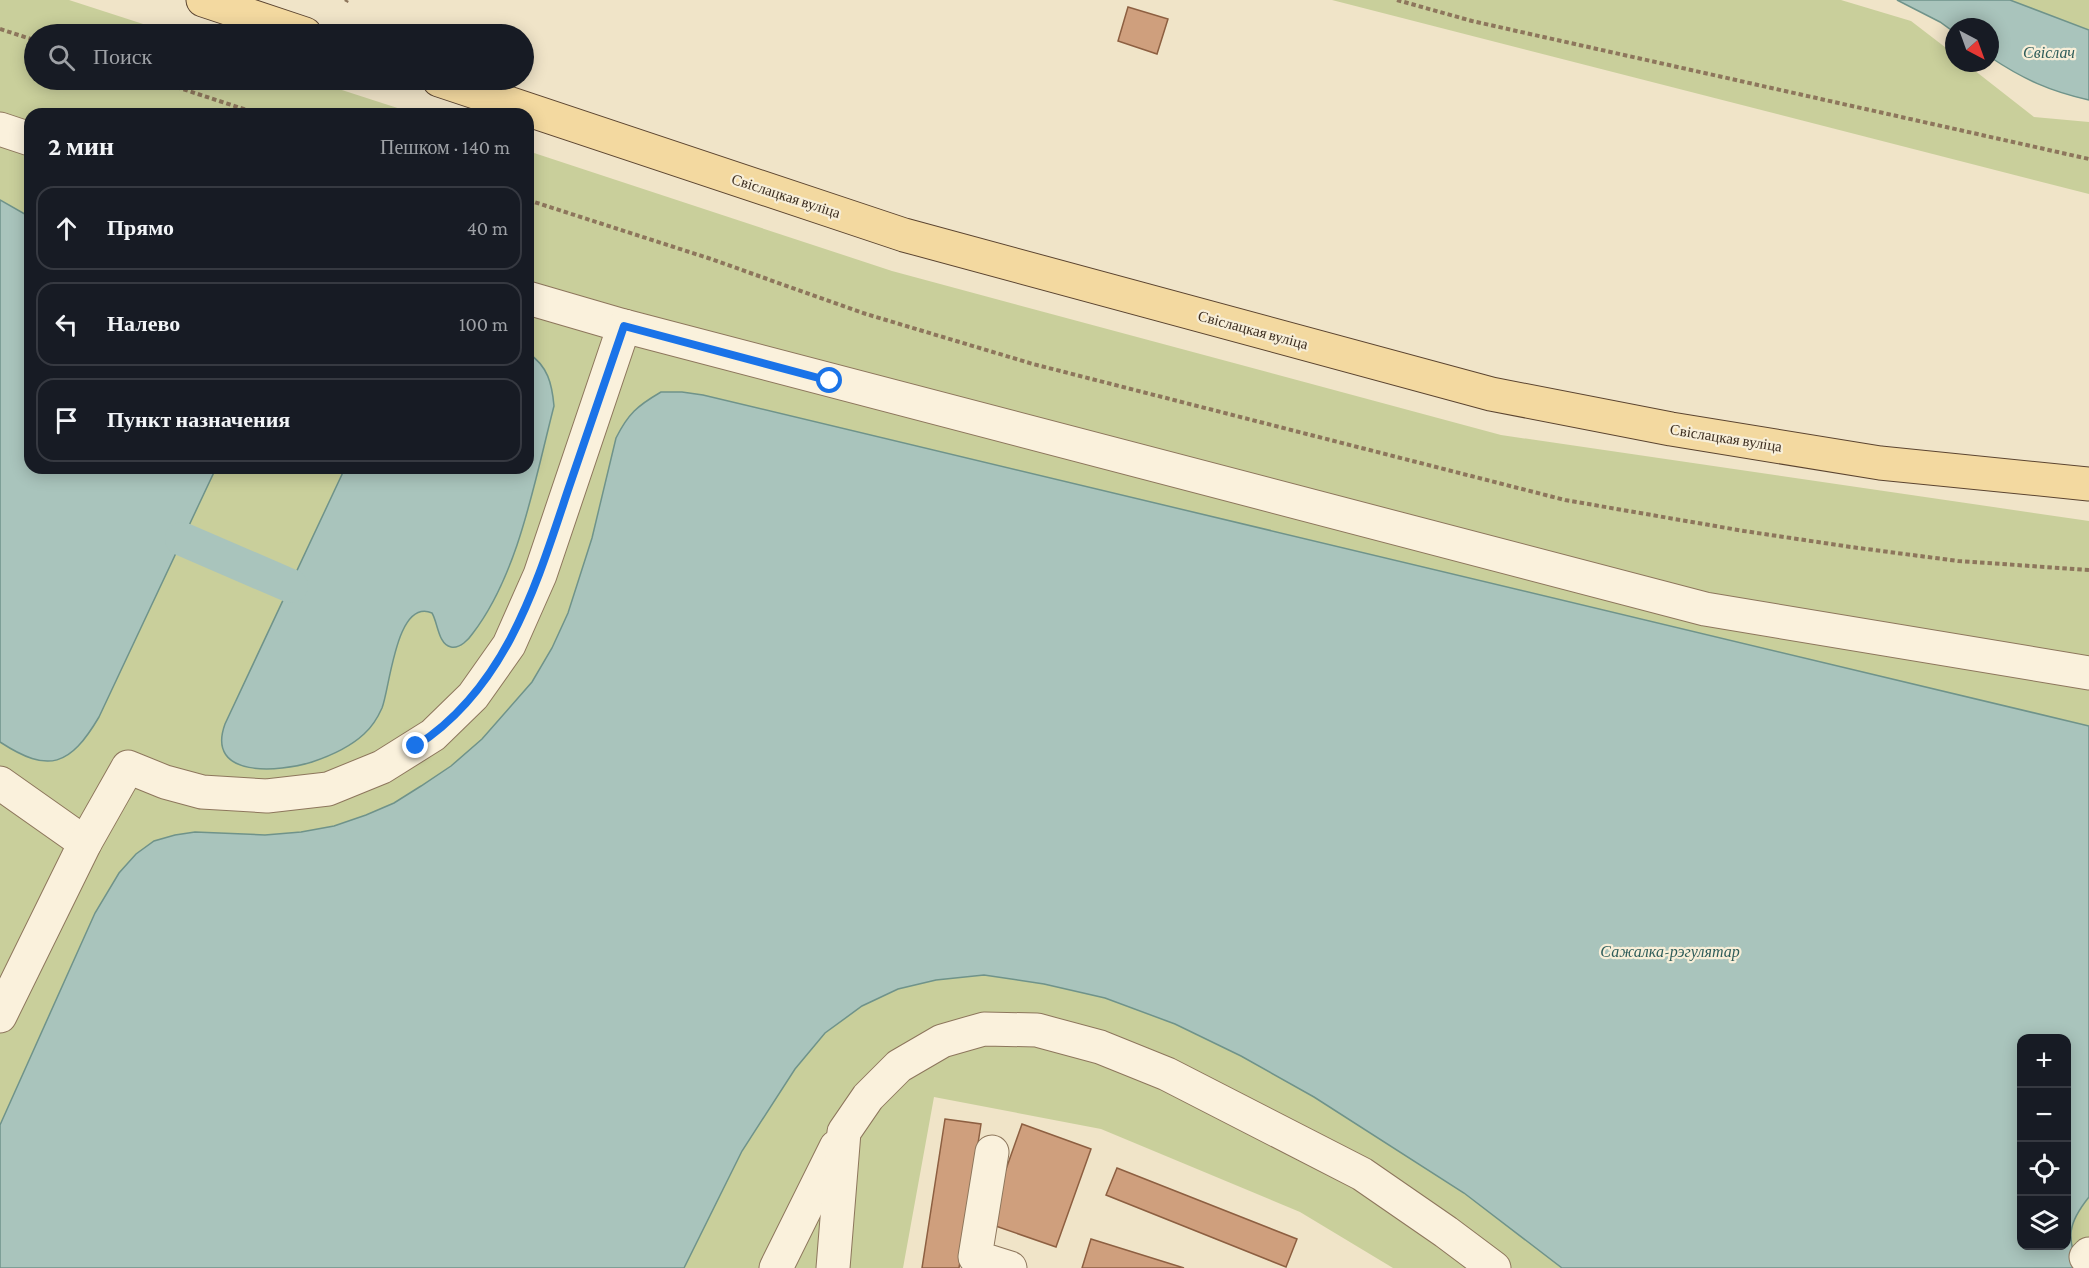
<!DOCTYPE html>
<html lang="ru">
<meta charset="utf-8">
<style>
:root{--surface:#171b24;--page:#20242c;--text:#f1f3f6;--muted:#9ea1a6;--line:#363941}
body{margin:0;font-family:"Crimson Pro",serif;background:var(--page);color:var(--text)}
.controls{position:absolute;right:18px;bottom:18px;display:grid;overflow:hidden;border-radius:12px;box-shadow:0 3px 15px #0003}
.controls button{width:54px;height:54px;display:grid;place-items:center;padding:0;border:0;border-bottom:2px solid var(--line);background:var(--surface);color:var(--text);font:30px sans-serif}
.compass{position:absolute;left:1945px;top:18px;width:54px;height:54px;border-radius:50%;background:var(--surface);box-shadow:0 3px 15px #0003;rotate:139deg}
.stop{position:absolute;width:18px;height:18px;margin:-14px;border:4px solid #1a73e8;border-radius:50%;background:#fff}
.stop.end{background:#1a73e8;border-color:#fff;box-shadow:0 2px 6px #0008}
.list{margin:0;padding:0;list-style:none}
h2{display:flex;justify-content:space-between;align-items:center;height:78px;margin:0;padding:0 24px;font-size:26px}
h2 small{font-size:20px;font-weight:400;color:var(--muted)}
.list li{display:grid;grid-template-columns:39px 1fr auto;gap:18px;align-items:center;box-sizing:border-box;height:84px;margin:0 12px 12px;padding:0 12px;border:2px solid var(--line);border-radius:18px}
.list b{display:block;font-size:22px;white-space:nowrap}
.list em{font-size:20px;font-style:normal;color:var(--muted)}
.icon{flex:none;width:33px;height:33px;fill:none;stroke:currentColor;stroke-width:2;stroke-linecap:round;stroke-linejoin:round}
.map{position:relative;flex:none;width:2089px;height:1268px;overflow:hidden}
.search{position:absolute;background:var(--surface);box-shadow:0 3px 15px #0003;left:24px;top:24px;width:510px;height:66px;display:flex;align-items:center;gap:15px;box-sizing:border-box;padding:0 21px;border-radius:33px;color:var(--muted);font-size:22px}
.panel{position:absolute;background:var(--surface);box-shadow:0 3px 15px #0003;left:24px;top:108px;width:510px;height:366px;border-radius:18px}
.map>svg:first-child{display:block}
.green{fill:#c9cf9b;fill-rule:evenodd}
.water{fill:#a9c4bc;stroke:#6f938a;stroke-width:1.5;fill-rule:evenodd}
.lines{fill:none;stroke-linecap:round;stroke-linejoin:round}
.canal{stroke:#a9c4bc;stroke-width:34}
.building{fill:#cf9f7d;stroke:#8d5f41;stroke-width:1.5}
.minor-casing{stroke:#8d765c;stroke-width:35}
.major-casing{stroke:#5b4430;stroke-width:35}
.path{stroke:#8d765c;stroke-width:4;stroke-dasharray:4.5 3;stroke-linecap:butt}
.minor{stroke:#faf1dc;stroke-width:33}
.major{stroke:#f3d9a0;stroke-width:33}
.route{stroke:#1a73e8;stroke-width:8}
.labels{text-anchor:middle;stroke-width:4.5;stroke-linejoin:round;paint-order:stroke}
.street-label{font-size:15px;fill:#3d2e20;stroke:#f7eed8}
.water-label{font-size:16px;font-style:italic;fill:#2f5d5a;stroke:#f7eed8}
</style>
<div class="map">
<svg width="2089" height="1268" viewBox="0 0 2089 1268">
<rect width="100%" height="100%" fill="#f0e4c8"/>
<g class="green">
<path d="M0 0H69L174 34H34V80H311L416 114H30V468H528V151L892 271 1501 435 2089 521V1268H1393L1300 1212 1101 1129 934 1097 903 1268H0ZM2022 1038H2066V1246H2022Z"/>
<polygon points="1332,0 1841,0 1911,21 1954,54 1954,63 1965,63 2034,117 2089,122 2089,194"/>
<polygon points="2010,0 2089,0 2089,30"/>
</g>
<g class="water">
<path d="M1897 0H2010L2089 30V100C2049 91 2023 79 1990 57V27H1954V32L1940 22Z"/>
<path d="M0 200 30 217V468H216L99 717C70 766 49 774 0 742Z"/>
<path d="M528 353C548 366 552 384 554 406 535 479 519 573 473 633 469 639 460 649 451 647 438 644 438 623 432 613 396 598 390 688 382 708 378 717 372 727 364 734 350 747 330 756 312 762 280 772 205 779 225 724L345 468H528Z"/>
<path d="M661 392H682L703 395 2089 726V1197C2068 1223 2066 1237 2079 1268H1562L1464 1193 1314 1097 1241 1056 1175 1024 1105 998 1044 984 984 975 936 980 898 989 862 1006 825 1033 795 1069 742 1151 684 1268H0V1125L95 913 119 873 136 854 154 841 175 835 195 832 265 835 301 832 334 826 366 815 394 803 421 786 451 766 482 739 532 682 552 648 568 613 592 538 616 438C628 414 637 406 661 392ZM2022 1038H2066V1246H2022Z"/>
</g>
<g class="lines">
<polyline class="canal" points="182,539 291,586"/>
</g>
<g class="building">
<polygon points="1128,7 1168,19 1157,54 1118,41"/>
<polygon points="945,1119 981,1124 959,1268 922,1268"/>
<polygon points="1022,1124 1091,1149 1056,1247 987,1223"/>
<polygon points="1117,1168 1297,1239 1286,1267 1106,1195"/>
<polygon points="1091,1239 1184,1268 1082,1268"/>
</g>
<g class="lines">
<defs>
<g id="minor">
<polyline points="0,129 30,139"/>
<polyline points="528,298 624,326 1705,609 2089,673"/>
<polyline points="0,783 85,843"/>
<polyline points="0,1016 85,843 128,767 165,782 202,792 267,796 328,789 382,767 433,735 473,696 509,645 540,575 624,326"/>
<polyline points="992,1152 975,1257 1010,1268"/>
<polyline points="2086,1257 2089,1254"/>
<polyline points="776,1268 836,1147"/>
<polyline points="833,1268 844,1132 868,1097 899,1066 942,1041 984,1029 1037,1030 1100,1047 1167,1074 1362,1174 1446,1232 1494,1268"/>
</g>
<g id="major">
<polyline points="203,0 305,34"/>
<polyline points="439,80 904,235 1491,394 1671,429 1880,463 2089,484"/>
</g>
</defs>
<use href="#minor" class="minor-casing"/>
<use href="#major" class="major-casing"/>
<g class="path">
<polyline points="1397,0 1472,21 2089,159"/>
<polyline points="346,2 347,0"/>
<polyline points="0,29 34,40"/>
<polyline points="155,80 259,114"/>
<polyline points="528,200 708,258 866,314 1033,364 1565,500 1744,531 1851,547 1958,561 2089,570"/>
</g>
<use href="#minor" class="minor"/>
<use href="#major" class="major"/>
</g>
<g class="lines">
<path class="route" d="M416 746C506 688 536 586 568 490 587 435 605 381 624 326L830 381"/>
</g>
<g class="labels">
<g class="street-label">
<text transform="translate(786 196) rotate(18)" y="5">Свіслацкая вуліца</text>
<text transform="translate(1253 330) rotate(15)" y="5">Свіслацкая вуліца</text>
<text transform="translate(1726 438) rotate(9)" y="5">Свіслацкая вуліца</text>
</g>
<g class="water-label">
<text x="2049" y="58">Свіслач</text>
<text x="1670" y="957">Сажалка-рэгулятар</text>
</g>
</g>
</svg>
<div class="controls">
<button>+</button>
<button>−</button>
<button><svg class="icon" aria-label="locate" viewBox="0 0 24 24"><circle cx="12" cy="12" r="6"/><path d="M12 2v4M12 18v4M2 12h4M18 12h4"/></svg></button>
<button><svg class="icon" aria-label="layers" viewBox="0 0 24 24"><path d="M12 4l9 5-9 5-9-5zM3 14l9 5 9-5"/></svg></button>
</div>
<svg class="compass" viewBox="-18 -18 36 36"><path d="M0-13l5 13h-10z" fill="#e53935"/><path d="M0 13l5-13h-10z" fill="#9ea1a6"/></svg>
<div class="stop" style="left:830px;top:381px"></div>
<div class="stop end" style="left:416px;top:746px"></div>
<div class="search"><svg class="icon" aria-label="search" viewBox="0 0 24 24"><circle cx="10" cy="10" r="6"/><path d="M15 15l6 6"/></svg>Поиск</div>
<section class="panel">
<h2>2 мин<small>Пешком · 140 m</small></h2>
<ul class="list">
<li><svg class="icon" aria-label="ahead" viewBox="0 0 24 24"><path d="M12 20V5M6 11l6-6 6 6"/></svg><div><b>Прямо</b></div><em>40 m</em></li>
<li><svg class="icon" aria-label="left" viewBox="0 0 24 24"><path d="M17 20v-9H6M10 6l-5 5 5 5"/></svg><div><b>Налево</b></div><em>100 m</em></li>
<li><svg class="icon" aria-label="arrive" viewBox="0 0 24 24"><path d="M6 21V4h12l-3 4 3 4H6"/></svg><div><b>Пункт назначения</b></div></li>
</ul>
</section>
</div>
